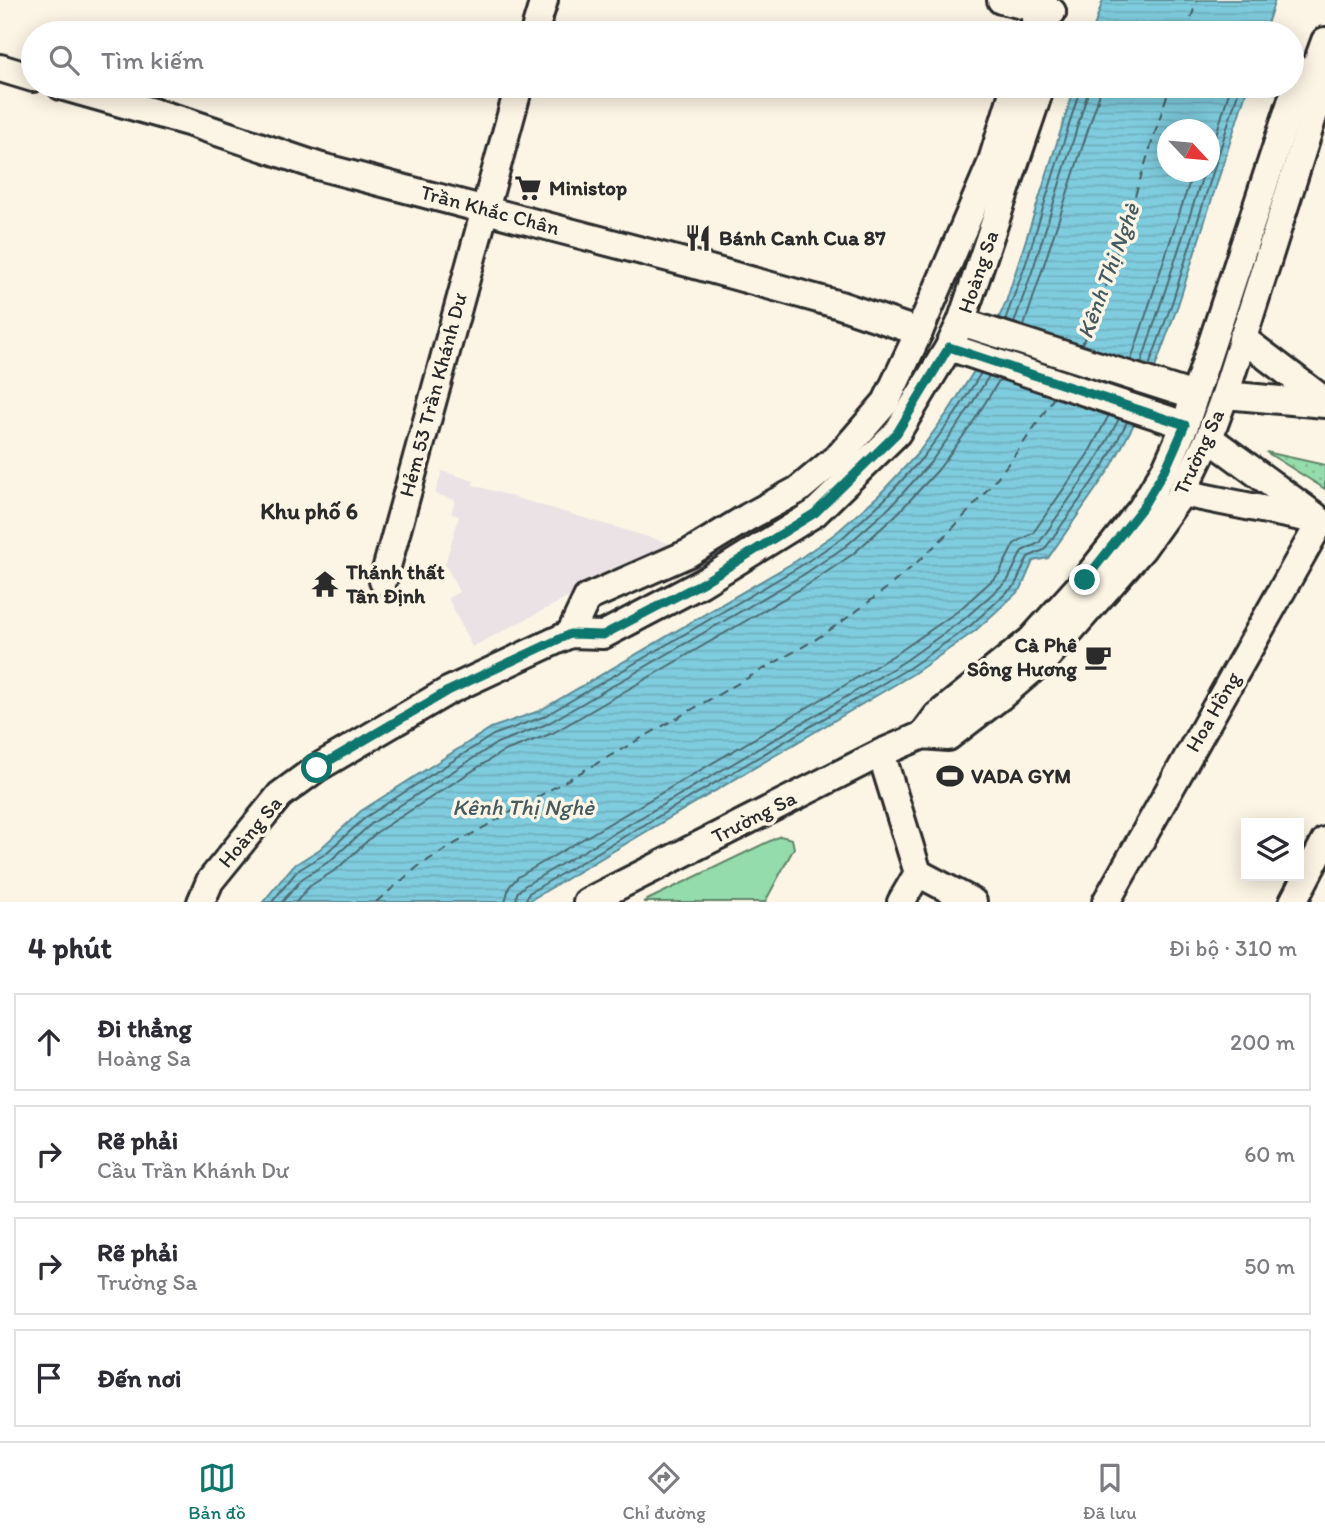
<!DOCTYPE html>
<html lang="vi">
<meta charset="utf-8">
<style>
:root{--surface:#fff;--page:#f2f2f3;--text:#2b2b33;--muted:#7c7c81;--line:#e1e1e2;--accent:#0f766e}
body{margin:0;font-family:Itim,sans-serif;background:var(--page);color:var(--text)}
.controls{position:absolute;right:21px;bottom:21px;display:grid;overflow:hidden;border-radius:0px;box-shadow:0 4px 18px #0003}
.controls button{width:63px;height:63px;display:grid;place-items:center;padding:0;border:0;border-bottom:2px solid var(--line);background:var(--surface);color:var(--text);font:35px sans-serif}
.compass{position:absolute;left:1157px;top:119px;width:63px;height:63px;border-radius:50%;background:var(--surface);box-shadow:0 4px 18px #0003;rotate:116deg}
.stop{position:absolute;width:21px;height:21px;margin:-16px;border:5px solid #0f766e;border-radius:50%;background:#fff}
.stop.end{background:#0f766e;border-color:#fff;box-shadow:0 2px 7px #0008}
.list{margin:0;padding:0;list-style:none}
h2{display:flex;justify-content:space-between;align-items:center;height:91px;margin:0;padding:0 28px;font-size:30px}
h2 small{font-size:23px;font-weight:400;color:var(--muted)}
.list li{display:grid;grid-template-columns:46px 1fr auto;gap:21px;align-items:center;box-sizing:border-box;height:98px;margin:0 14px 14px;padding:0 14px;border:2px solid var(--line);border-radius:0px}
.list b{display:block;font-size:26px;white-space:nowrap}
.list p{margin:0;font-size:23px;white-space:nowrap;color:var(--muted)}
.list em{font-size:23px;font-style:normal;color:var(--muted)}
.icon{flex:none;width:38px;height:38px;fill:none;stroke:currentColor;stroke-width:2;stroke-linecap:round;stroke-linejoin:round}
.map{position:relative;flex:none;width:1325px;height:902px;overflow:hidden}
.search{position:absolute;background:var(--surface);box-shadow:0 4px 18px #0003;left:21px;right:21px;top:21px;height:77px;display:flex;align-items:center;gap:18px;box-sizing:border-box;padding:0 24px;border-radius:38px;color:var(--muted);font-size:26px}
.sheet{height:539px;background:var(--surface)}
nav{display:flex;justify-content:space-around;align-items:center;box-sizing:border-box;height:98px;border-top:2px solid var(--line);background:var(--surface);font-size:19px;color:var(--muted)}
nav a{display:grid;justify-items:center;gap:4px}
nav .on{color:var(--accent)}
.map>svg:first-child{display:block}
.built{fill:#ebe2e5}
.grass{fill:url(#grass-dots);stroke:#60846b;stroke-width:2}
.park{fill:#94dcab;stroke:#60846b;stroke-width:2}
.water{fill:url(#water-rules);stroke:#5d8c96;stroke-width:2;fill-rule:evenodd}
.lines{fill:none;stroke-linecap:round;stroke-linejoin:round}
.shore{stroke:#4d6b73;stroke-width:2}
.ferry{stroke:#445b61;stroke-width:2;stroke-dasharray:9 7;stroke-linecap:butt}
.minor-casing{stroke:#2b2b2b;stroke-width:32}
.minor{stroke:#fcf5e5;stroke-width:26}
.route{stroke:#0f766e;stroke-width:9}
.labels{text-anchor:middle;stroke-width:7;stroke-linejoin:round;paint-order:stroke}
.poi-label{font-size:21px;font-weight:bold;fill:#2b2b2b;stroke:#fcf5e5;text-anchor:start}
.street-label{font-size:21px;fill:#2b2b2b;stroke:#fcf5e5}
.water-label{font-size:23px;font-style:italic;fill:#445b61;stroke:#fcf5e5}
.neighbourhood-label{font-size:23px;font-weight:bold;fill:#2b2b2b;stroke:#fcf5e5}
</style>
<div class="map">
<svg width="1325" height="902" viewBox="0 0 1325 902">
<defs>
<pattern id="grass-dots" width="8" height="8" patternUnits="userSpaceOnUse" patternTransform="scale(1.75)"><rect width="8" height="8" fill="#94dcab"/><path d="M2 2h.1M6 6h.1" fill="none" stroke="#80bd93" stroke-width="1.8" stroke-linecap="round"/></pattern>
<pattern id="water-rules" width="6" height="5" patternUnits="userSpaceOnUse" patternTransform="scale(1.75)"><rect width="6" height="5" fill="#7fccde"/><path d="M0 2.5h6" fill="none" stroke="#6eafbf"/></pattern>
</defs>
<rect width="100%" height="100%" fill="#fcf5e5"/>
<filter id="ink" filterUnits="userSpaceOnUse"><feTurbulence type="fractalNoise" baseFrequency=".0143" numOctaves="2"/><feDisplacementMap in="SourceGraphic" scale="14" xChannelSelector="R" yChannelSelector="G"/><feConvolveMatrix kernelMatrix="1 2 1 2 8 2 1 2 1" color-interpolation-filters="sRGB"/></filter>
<g filter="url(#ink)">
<polygon class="built" points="442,471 474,481 473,485 672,544 472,647 448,598 459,592 445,564 459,516 451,514 455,500 435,494"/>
<polygon class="grass" points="1266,452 1325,465 1325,489"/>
<polygon class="park" points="780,836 792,839 794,848 765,902 643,902"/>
<g class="water">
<polygon points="1103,0 1275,0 1264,33 1092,33"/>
<path d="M1075 86H1248L1178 305 1135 422 1111 467 1048 558 1033 561 1021 589 975 631 913 674 527 902H263L293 866 320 849 361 811 491 728 539 711 796 561 836 533 879 495 918 453 948 412 976 368 1006 302ZM1168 130H1210V172H1168Z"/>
</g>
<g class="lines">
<g class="shore">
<polyline points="1210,154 1231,86"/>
<polyline points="1005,320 1026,263 1081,86"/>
<polyline points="1014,323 1034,266 1090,86"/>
<polyline points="1024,326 1099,96 1101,86"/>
<polyline points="1131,360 1193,172"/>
<polyline points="1141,364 1204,172"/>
<polyline points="1149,366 1172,303 1240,86"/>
<polyline points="272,902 297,871 325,854 366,817 493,735 543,717 799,567 841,539 884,500 923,457 954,416 981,373"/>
<polyline points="282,902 303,878 330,861 371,824 497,743 547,724 803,575 846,546 890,507 930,463 961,421 989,376"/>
<polyline points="296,902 310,886 337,869 377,832 502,752 553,733 809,584 853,554 897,514 938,470 970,427 1000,379"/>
<polyline points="505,902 509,887 518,877 832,693 899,652 958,611 999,574 1014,544 1033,533 1088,454 1109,415"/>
<polyline points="516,902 517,893 524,886 838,702 905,661 964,619 1008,580 1022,551 1039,543 1097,459 1119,419"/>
<polyline points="525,902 529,893 909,668 970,626 1015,585 1028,557 1044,550 1105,464 1127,422"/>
</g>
<g class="ferry">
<polyline points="1186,33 1197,0"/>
<polyline points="1081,346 1102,299 1170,86"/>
<path d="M376 902 420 865 449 847 813 641C918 573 990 500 1056 394"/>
</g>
<defs>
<g id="minor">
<polyline points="1001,0 1052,12"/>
<polyline points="534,33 544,0"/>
<polyline points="1031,33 1034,26 1052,12"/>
<polyline points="0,68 33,78"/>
<polyline points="61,86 188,122 318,166 688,263 840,305 919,332"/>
<polyline points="961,322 1194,396"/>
<polyline points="1242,338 1325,401"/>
<polyline points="949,347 1185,425"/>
<polyline points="1225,395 1325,404"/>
<polyline points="1209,438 1315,516"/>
<polyline points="383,581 519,86"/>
<polyline points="570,634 587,598 689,553 748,517 798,490 840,455 886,402 919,332 991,164 1015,86"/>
<polyline points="923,735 937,716 1031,640 1085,580 1142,508 1167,466 1185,425 1299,78 1325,58"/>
<polyline points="881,753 918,873 901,902"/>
<polyline points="918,873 973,902"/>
<polyline points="201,902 210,881 280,795 317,768 448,691 570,634 603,635 702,583 815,513 897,433 949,347 961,322 1041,86"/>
<polyline points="587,902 881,753 923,735 948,737 1000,697 1047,657 1142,549 1182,493 1209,438 1225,395 1323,85 1316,66 1325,41"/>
<polyline points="1106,902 1321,521 1182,493"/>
<polyline points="1293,902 1325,841"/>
</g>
</defs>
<use href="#minor" class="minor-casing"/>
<use href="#minor" class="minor"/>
</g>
</g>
<g class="lines" filter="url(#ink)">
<polyline class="route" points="317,768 448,691 570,634 603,635 702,583 815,513 897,433 949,347 1185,425 1167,466 1142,508 1085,580"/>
</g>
<defs>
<symbol id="supermarket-bare" viewBox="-9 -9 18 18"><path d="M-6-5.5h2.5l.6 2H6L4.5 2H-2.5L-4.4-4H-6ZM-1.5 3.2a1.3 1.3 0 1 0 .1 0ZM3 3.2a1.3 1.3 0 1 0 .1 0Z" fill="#2b2b2b" stroke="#fcf5e5" stroke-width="2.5" paint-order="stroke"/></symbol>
<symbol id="restaurant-bare" viewBox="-9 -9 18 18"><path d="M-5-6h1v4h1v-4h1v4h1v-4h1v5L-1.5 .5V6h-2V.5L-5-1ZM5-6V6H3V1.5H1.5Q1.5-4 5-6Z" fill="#2b2b2b" stroke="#fcf5e5" stroke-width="2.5" paint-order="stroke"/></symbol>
<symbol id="temple-bare" viewBox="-9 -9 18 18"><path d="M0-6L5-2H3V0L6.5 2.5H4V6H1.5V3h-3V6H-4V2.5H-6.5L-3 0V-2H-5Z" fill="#2b2b2b" stroke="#fcf5e5" stroke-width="2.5" paint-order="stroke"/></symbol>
<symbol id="cafe-bare" viewBox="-9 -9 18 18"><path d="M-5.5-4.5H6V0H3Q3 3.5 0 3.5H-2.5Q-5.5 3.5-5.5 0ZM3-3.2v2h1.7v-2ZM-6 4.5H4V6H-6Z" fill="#2b2b2b" stroke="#fcf5e5" stroke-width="2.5" paint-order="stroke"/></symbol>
<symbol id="stadium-bare" viewBox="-9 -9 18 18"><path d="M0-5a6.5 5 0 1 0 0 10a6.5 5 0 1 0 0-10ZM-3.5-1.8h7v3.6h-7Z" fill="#2b2b2b" stroke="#fcf5e5" stroke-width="2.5" paint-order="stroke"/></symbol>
</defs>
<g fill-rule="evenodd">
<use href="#supermarket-bare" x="509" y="169" width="38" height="38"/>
<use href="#restaurant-bare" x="679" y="219" width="38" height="38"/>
<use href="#temple-bare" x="306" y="565" width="38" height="38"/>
<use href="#cafe-bare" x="1079" y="638" width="38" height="38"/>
<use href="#stadium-bare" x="931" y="757" width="38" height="38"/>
</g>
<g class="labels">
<g class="poi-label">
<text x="549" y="195">Ministop</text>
<text x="719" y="245">Bánh Canh Cua 87</text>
<text x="346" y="579">Thánh thất<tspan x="346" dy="24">Tân Định</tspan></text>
<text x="1077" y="652" text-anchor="end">Cà Phê<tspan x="1077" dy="24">Sông Hương</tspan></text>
<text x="971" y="783">VADA GYM</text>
</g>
<g class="street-label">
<text transform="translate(490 210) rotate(15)" y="7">Trần Khắc Chân</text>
<text transform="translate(978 272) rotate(-71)" y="7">Hoàng Sa</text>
<text transform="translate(433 395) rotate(-75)" y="7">Hẻm 53 Trần Khánh Dư</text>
<text transform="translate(1199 452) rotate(-65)" y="7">Trường Sa</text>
<text transform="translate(1213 712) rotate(-60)" y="7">Hoa Hồng</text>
<text transform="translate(754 817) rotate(-27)" y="7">Trường Sa</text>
<text transform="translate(250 832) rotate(-50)" y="7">Hoàng Sa</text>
</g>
<g class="water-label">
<text transform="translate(1108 271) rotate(-70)" y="8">Kênh Thị Nghè</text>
<text x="523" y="815">Kênh Thị Nghè</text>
</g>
<g class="neighbourhood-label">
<text x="309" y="519">Khu phố 6</text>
</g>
</g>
</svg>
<div class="controls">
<button><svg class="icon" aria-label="layers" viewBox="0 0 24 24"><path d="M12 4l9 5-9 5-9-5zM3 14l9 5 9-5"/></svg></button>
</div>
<svg class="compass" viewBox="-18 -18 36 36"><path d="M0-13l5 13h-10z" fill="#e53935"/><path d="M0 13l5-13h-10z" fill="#7c7c81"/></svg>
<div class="stop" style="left:317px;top:768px"></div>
<div class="stop end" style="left:1085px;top:580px"></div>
<div class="search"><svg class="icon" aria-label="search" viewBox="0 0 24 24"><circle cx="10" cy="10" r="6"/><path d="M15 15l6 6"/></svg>Tìm kiếm</div>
</div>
<section class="sheet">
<h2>4 phút<small>Đi bộ · 310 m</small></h2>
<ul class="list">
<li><svg class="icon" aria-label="ahead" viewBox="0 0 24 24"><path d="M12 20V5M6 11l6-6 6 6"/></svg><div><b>Đi thẳng</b><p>Hoàng Sa</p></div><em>200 m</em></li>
<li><svg class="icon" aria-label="right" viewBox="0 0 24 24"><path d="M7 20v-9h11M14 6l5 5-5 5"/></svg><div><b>Rẽ phải</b><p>Cầu Trần Khánh Dư</p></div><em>60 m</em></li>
<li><svg class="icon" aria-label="right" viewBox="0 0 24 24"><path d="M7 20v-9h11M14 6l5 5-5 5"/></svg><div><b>Rẽ phải</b><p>Trường Sa</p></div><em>50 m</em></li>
<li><svg class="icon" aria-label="arrive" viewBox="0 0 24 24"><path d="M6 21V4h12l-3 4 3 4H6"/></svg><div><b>Đến nơi</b></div></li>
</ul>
</section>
<nav>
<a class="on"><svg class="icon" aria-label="map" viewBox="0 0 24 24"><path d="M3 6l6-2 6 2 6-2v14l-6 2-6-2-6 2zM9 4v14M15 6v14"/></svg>Bản đồ</a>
<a><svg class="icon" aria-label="directions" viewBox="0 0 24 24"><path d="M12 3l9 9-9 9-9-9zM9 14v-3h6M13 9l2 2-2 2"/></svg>Chỉ đường</a>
<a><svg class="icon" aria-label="saved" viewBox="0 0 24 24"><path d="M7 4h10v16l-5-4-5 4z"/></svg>Đã lưu</a>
</nav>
